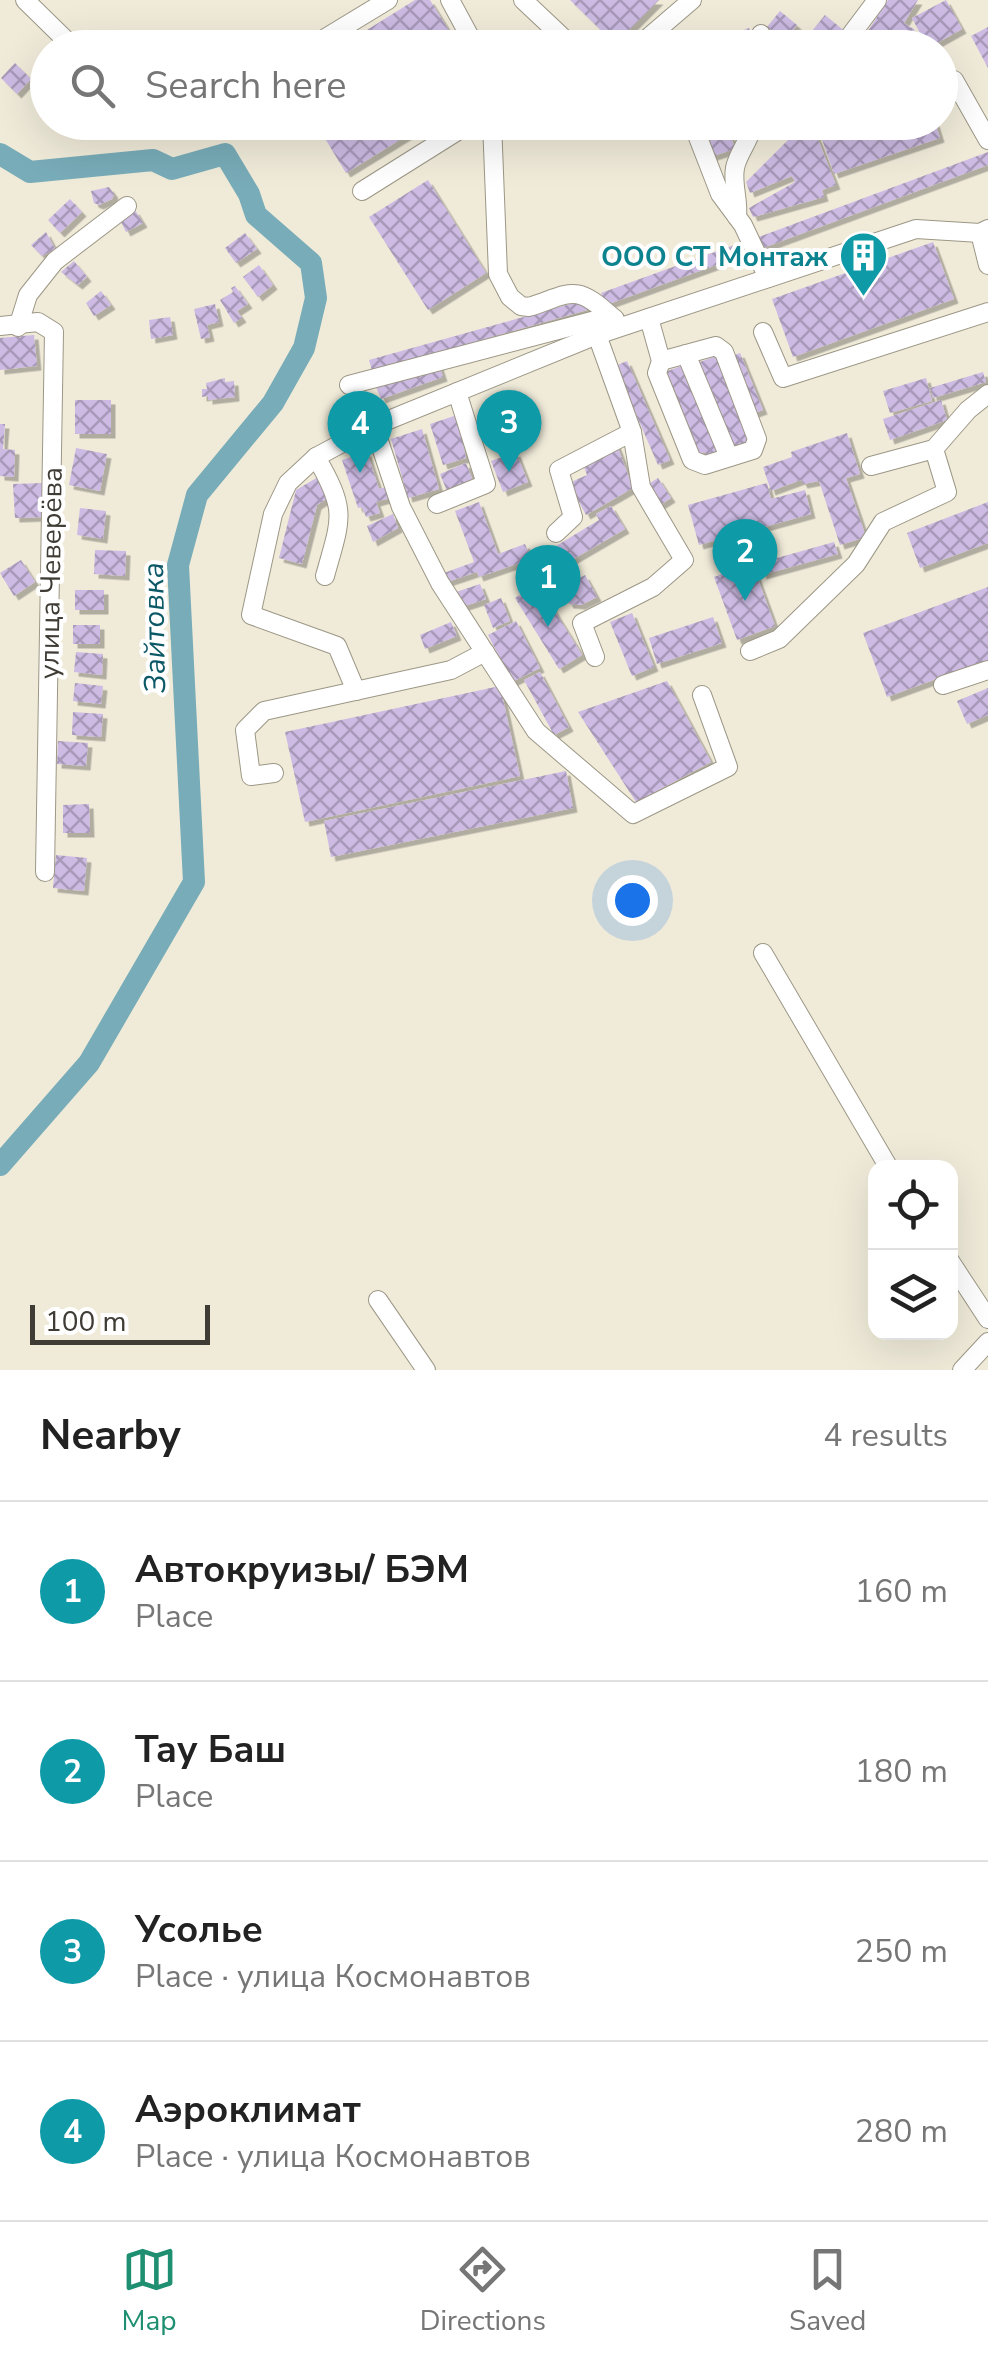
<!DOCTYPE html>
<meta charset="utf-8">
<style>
:root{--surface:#fff;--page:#f2f2f2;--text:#222;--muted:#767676;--line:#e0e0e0;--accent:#1e8f71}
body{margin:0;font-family:"Nunito Sans",sans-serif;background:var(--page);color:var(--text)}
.controls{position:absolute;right:30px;bottom:30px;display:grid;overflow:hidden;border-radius:20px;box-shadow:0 10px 40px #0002}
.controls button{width:90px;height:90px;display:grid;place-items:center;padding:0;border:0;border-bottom:2px solid var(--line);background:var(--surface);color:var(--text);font:50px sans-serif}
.scale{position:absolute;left:30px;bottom:25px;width:180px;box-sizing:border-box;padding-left:10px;border:5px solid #3f3c35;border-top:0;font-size:28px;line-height:35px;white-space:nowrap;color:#3f3c35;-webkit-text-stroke:8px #fff;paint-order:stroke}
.you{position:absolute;left:632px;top:900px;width:35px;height:35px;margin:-25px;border:8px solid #fff;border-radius:50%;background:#1a73e8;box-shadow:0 0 0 15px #1a73e833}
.badge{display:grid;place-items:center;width:65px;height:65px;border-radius:50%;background:var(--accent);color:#fff;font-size:32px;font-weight:700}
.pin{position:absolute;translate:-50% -82px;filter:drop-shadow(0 2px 5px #0008)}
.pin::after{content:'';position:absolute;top:52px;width:35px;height:30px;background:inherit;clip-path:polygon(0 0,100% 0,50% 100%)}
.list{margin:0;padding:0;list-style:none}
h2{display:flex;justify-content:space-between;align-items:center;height:130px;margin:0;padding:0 40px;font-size:42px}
h2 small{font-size:32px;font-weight:400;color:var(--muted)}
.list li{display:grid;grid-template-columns:65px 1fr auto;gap:30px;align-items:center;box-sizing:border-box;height:180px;padding:0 40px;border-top:2px solid var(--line)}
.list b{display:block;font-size:38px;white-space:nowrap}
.list p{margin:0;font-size:32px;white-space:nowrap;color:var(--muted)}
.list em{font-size:32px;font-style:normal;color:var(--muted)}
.icon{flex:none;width:55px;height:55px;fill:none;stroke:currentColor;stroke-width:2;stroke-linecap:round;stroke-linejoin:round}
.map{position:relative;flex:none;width:988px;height:1370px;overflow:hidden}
.search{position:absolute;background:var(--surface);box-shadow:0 10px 40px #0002;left:30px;right:30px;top:30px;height:110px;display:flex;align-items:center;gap:25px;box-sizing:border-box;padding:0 35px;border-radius:55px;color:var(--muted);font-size:38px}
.sheet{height:850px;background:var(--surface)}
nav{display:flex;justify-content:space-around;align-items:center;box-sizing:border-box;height:140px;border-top:2px solid var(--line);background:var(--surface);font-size:28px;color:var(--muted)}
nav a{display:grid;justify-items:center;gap:5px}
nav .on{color:var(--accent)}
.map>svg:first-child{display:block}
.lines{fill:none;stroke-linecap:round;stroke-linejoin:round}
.river{stroke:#78acb8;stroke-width:22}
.building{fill:url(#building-cross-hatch);filter:url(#shadow)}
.minor-casing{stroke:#9c9786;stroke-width:20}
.minor{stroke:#fff;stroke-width:18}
.labels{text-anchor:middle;stroke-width:8;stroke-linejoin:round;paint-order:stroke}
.culture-label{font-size:28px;font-weight:bold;fill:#0d838f;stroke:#fff;text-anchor:end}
.street-label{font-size:28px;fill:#3f3c35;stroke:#fff}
.water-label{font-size:30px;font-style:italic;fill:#0d5866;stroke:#fff}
</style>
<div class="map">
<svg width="988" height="1370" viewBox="0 0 988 1370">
<defs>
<pattern id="building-cross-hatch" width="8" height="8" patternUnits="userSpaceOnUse" patternTransform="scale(2.5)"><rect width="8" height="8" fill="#cdbbe3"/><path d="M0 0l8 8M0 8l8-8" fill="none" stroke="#a899b9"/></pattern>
<filter id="shadow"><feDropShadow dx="4.5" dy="4.5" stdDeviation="0" flood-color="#0004"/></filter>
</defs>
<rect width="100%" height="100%" fill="#f0ebd9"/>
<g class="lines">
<polyline class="river" points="0,154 30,172 153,160 172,169 225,154 249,194 256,215 311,263 316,298 304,348 273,403 197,495 178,565 194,882 89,1063 0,1165"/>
</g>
<g class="building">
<polygon points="415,0 430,0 456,42 447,48 338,48"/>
<polygon points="570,0 659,0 615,44"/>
<polygon points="888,0 918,0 904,23 915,30 912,33 921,39 915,48 857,48"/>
<polygon points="946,0 962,29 928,48 912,18"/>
<polygon points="780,11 797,25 785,41 767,27"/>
<polygon points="825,15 842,29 830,45 812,31"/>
<polygon points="988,27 988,68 971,36"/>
<polygon points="749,28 756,48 730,48 726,37"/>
<polygon points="15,63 31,79 17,94 1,78"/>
<polygon points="315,122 429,122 346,173"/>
<polygon points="698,122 726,122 735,149 710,157"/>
<polygon points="800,122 811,122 836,185 822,190 824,197 753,217 749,208 795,182 792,176 750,193 746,182 794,134 791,126"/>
<polygon points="816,122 867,122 860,139 908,122 935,122 940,138 834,174"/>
<polygon points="988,152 988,165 760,249 756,238"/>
<polygon points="428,180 486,273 428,310 369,217"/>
<polygon points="109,187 114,194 112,199 99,205 94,203 91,191"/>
<polygon points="70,199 82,212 60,233 48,220"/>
<polygon points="135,210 143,223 126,232 119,218"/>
<polygon points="46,232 55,249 42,256 31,245"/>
<polygon points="245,233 257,249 236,263 225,248"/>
<polygon points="745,241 749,253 606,305 601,293"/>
<polygon points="933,242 954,299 793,357 772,299"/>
<polygon points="74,261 87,277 78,285 61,272"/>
<polygon points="259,265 273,285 258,297 243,277"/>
<polygon points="235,286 248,304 237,311 242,318 234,323 220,300 233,292 231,288"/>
<polygon points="101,291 111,305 94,316 86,303"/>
<polygon points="584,300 587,310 372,371 369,360"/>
<polygon points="215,304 219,322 207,325 210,337 201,339 194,309"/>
<polygon points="170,317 173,335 151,339 149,320"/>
<polygon points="34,335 37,366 0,370 0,338"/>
<polygon points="740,353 763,410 752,414 729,357"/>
<polygon points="719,355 753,443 731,452 697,363"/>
<polygon points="627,361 670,460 658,465 615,366"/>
<polygon points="439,365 443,377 381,399 376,387"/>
<polygon points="684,365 719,455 707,459 705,452 694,456 662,373"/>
<polygon points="983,372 986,382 933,398 930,388"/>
<polygon points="225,378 225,382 234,381 235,397 208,400 208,396 202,397 202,389 207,389 206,383"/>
<polygon points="926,378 932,401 890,413 883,391"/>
<polygon points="520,391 526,405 518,408 525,424 512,430 499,400"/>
<rect x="75" y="400" width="36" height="34"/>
<polygon points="941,400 947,420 890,440 883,419"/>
<polygon points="457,415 466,458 443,465 430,424"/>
<polygon points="0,424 5,424 3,449 15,450 14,477 0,476"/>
<polygon points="422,429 439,489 408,498 391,439"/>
<polygon points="847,433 860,474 846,478 866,537 840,545 819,481 803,484 801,480 771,491 763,467 792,457 791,452"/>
<polygon points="616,443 633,488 586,515 569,483 587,475 582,462"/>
<polygon points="76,448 107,454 100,491 69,485"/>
<polygon points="367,452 379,489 386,487 390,498 376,502 380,513 366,517 362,507 358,508 342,460"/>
<polygon points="516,452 528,482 503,492 491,461"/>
<polygon points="466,463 473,481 447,491 440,474"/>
<polygon points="325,473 331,496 317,505 302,564 279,558 296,490"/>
<polygon points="658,478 671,498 660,505 647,485"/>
<polygon points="43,483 45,517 15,518 13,484"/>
<polygon points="767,483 771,499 805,490 811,514 699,545 688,505"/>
<polygon points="479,502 498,554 525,544 531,559 479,577 477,572 447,582 444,573 474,562 455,511"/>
<polygon points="988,502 988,543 920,568 907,533"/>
<polygon points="611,506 625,529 541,578 531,561 599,520 596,514"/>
<polygon points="80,508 106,511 103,539 77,535"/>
<polygon points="393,514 398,528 373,542 367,526"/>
<polygon points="834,542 838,554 762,575 759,563"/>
<polygon points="95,550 126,551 125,576 94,574"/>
<polygon points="21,560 35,582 14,596 0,573"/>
<polygon points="752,563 775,626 737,640 714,577"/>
<polygon points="585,575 597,597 581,605 569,604 561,588"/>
<polygon points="480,584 486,599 462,607 456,592"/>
<polygon points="538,584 582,655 559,669 515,598"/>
<polygon points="988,587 988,660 887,697 863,633"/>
<rect x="75" y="590" width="29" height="20"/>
<polygon points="501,598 510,621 493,628 484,605"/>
<polygon points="632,613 654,667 632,676 610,622"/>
<polygon points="713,617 722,643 657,664 649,638"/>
<polygon points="516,621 540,668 512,682 488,635"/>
<polygon points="451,622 457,636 425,649 420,635"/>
<rect x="73" y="625" width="27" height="19"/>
<polygon points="76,652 103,654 102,675 74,672"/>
<polygon points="540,672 569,727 554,735 524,680"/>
<polygon points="667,681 711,762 636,802 578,712"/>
<polygon points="75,683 103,686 101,704 73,701"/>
<polygon points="500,686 520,776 305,822 285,732"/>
<polygon points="988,688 988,715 967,724 957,701"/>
<polygon points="73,712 103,714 101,737 72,735"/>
<polygon points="58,741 88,743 86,766 57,764"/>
<polygon points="566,771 573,808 331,857 324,821"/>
<polygon points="89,804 90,833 63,833 63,805"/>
<polygon points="56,855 87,858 84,891 53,888"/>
</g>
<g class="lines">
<defs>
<g id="minor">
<polyline points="25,0 74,48"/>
<polyline points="450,0 476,48"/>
<polyline points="523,0 574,48"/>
<polyline points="761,34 767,48"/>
<polyline points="309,48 388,0"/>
<polyline points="636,48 692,0"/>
<polyline points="841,48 877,0"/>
<polyline points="940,85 954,80 988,140"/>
<path d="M492 122 498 274 510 297 521 306 529 307C572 293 575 283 611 316"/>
<polyline points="692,122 720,194 743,225 768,278"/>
<polyline points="362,191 472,122"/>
<path d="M737 217C739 200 732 184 735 168 738 152 752 139 752 122"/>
<polyline points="980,233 988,265"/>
<polyline points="649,318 661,361 657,373 692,460 705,465 753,450 757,439 724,352 716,346 661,361"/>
<polyline points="0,326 38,322 54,332 45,872"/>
<polyline points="18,327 28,295 55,261 127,206"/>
<polyline points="763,332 783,378 988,312"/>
<polyline points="686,354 729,457"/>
<polyline points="349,385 611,316 615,319"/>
<polyline points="374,426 401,507 440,583 536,731 633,814 728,767 702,695"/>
<path d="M316 457C348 512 341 518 325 576"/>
<polyline points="871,466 934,449 968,410 988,394"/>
<polyline points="437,504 486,484 457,392"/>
<polyline points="556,533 573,517 559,470 632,432 597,335"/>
<polyline points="750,651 779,639 856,564 883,522 947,492 934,449"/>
<polyline points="595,657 582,623 653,587 684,560 641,487 632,432"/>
<polyline points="943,685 988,670"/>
<polyline points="356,691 337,646 251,615 273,514 288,483 316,457 374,426 597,335 916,229 980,233 988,229"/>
<polyline points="274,773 251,776 245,730 264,711 451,670 485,652"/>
<polyline points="763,953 889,1168"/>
<polyline points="950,1261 988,1319"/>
<polyline points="378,1300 426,1370"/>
<polyline points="962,1370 988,1342"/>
</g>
</defs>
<use href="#minor" class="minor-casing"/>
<use href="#minor" class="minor"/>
</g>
<defs>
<symbol id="building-pin" viewBox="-11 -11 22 30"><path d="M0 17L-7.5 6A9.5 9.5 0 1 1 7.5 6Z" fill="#0f9aa8" stroke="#fff"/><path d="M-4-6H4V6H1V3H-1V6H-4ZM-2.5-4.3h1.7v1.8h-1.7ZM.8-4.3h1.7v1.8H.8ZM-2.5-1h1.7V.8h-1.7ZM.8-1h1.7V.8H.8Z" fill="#fff"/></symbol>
</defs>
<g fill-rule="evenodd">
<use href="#building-pin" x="836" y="228" width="55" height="75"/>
</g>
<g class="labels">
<g class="culture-label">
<text x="828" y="266">ООО СТ Монтаж</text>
</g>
<g class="street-label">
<text transform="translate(50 573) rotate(-89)" y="10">улица Чеверёва</text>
</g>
<g class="water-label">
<text transform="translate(154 628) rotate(-91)" y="10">Зайтовка</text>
</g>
</g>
</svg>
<div class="controls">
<button><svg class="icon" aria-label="locate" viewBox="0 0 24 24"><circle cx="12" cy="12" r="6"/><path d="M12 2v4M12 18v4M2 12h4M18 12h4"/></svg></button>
<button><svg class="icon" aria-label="layers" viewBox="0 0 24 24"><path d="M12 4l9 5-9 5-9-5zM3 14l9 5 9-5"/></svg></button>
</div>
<div class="scale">100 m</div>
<div class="you"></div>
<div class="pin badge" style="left:548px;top:627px;background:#0f9aa8">1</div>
<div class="pin badge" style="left:745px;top:601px;background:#0f9aa8">2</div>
<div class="pin badge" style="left:509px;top:472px;background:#0f9aa8">3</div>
<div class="pin badge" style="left:360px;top:473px;background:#0f9aa8">4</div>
<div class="search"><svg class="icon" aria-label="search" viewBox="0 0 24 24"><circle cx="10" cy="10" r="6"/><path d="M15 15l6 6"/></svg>Search here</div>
</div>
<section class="sheet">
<h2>Nearby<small>4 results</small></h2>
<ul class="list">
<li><span class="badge" style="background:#0f9aa8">1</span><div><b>Автокруизы/ БЭМ</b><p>Place</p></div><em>160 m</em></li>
<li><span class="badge" style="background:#0f9aa8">2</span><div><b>Тау Баш</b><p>Place</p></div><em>180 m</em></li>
<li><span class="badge" style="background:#0f9aa8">3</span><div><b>Усолье</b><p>Place · улица Космонавтов</p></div><em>250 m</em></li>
<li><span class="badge" style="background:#0f9aa8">4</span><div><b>Аэроклимат</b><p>Place · улица Космонавтов</p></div><em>280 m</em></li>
</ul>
</section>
<nav>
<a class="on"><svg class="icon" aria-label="map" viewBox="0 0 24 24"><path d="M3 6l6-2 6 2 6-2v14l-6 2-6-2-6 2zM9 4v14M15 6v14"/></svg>Map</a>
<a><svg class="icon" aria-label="directions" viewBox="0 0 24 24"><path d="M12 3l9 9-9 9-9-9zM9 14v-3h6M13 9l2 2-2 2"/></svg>Directions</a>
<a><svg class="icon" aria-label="saved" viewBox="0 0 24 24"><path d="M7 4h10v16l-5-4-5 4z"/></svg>Saved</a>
</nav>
